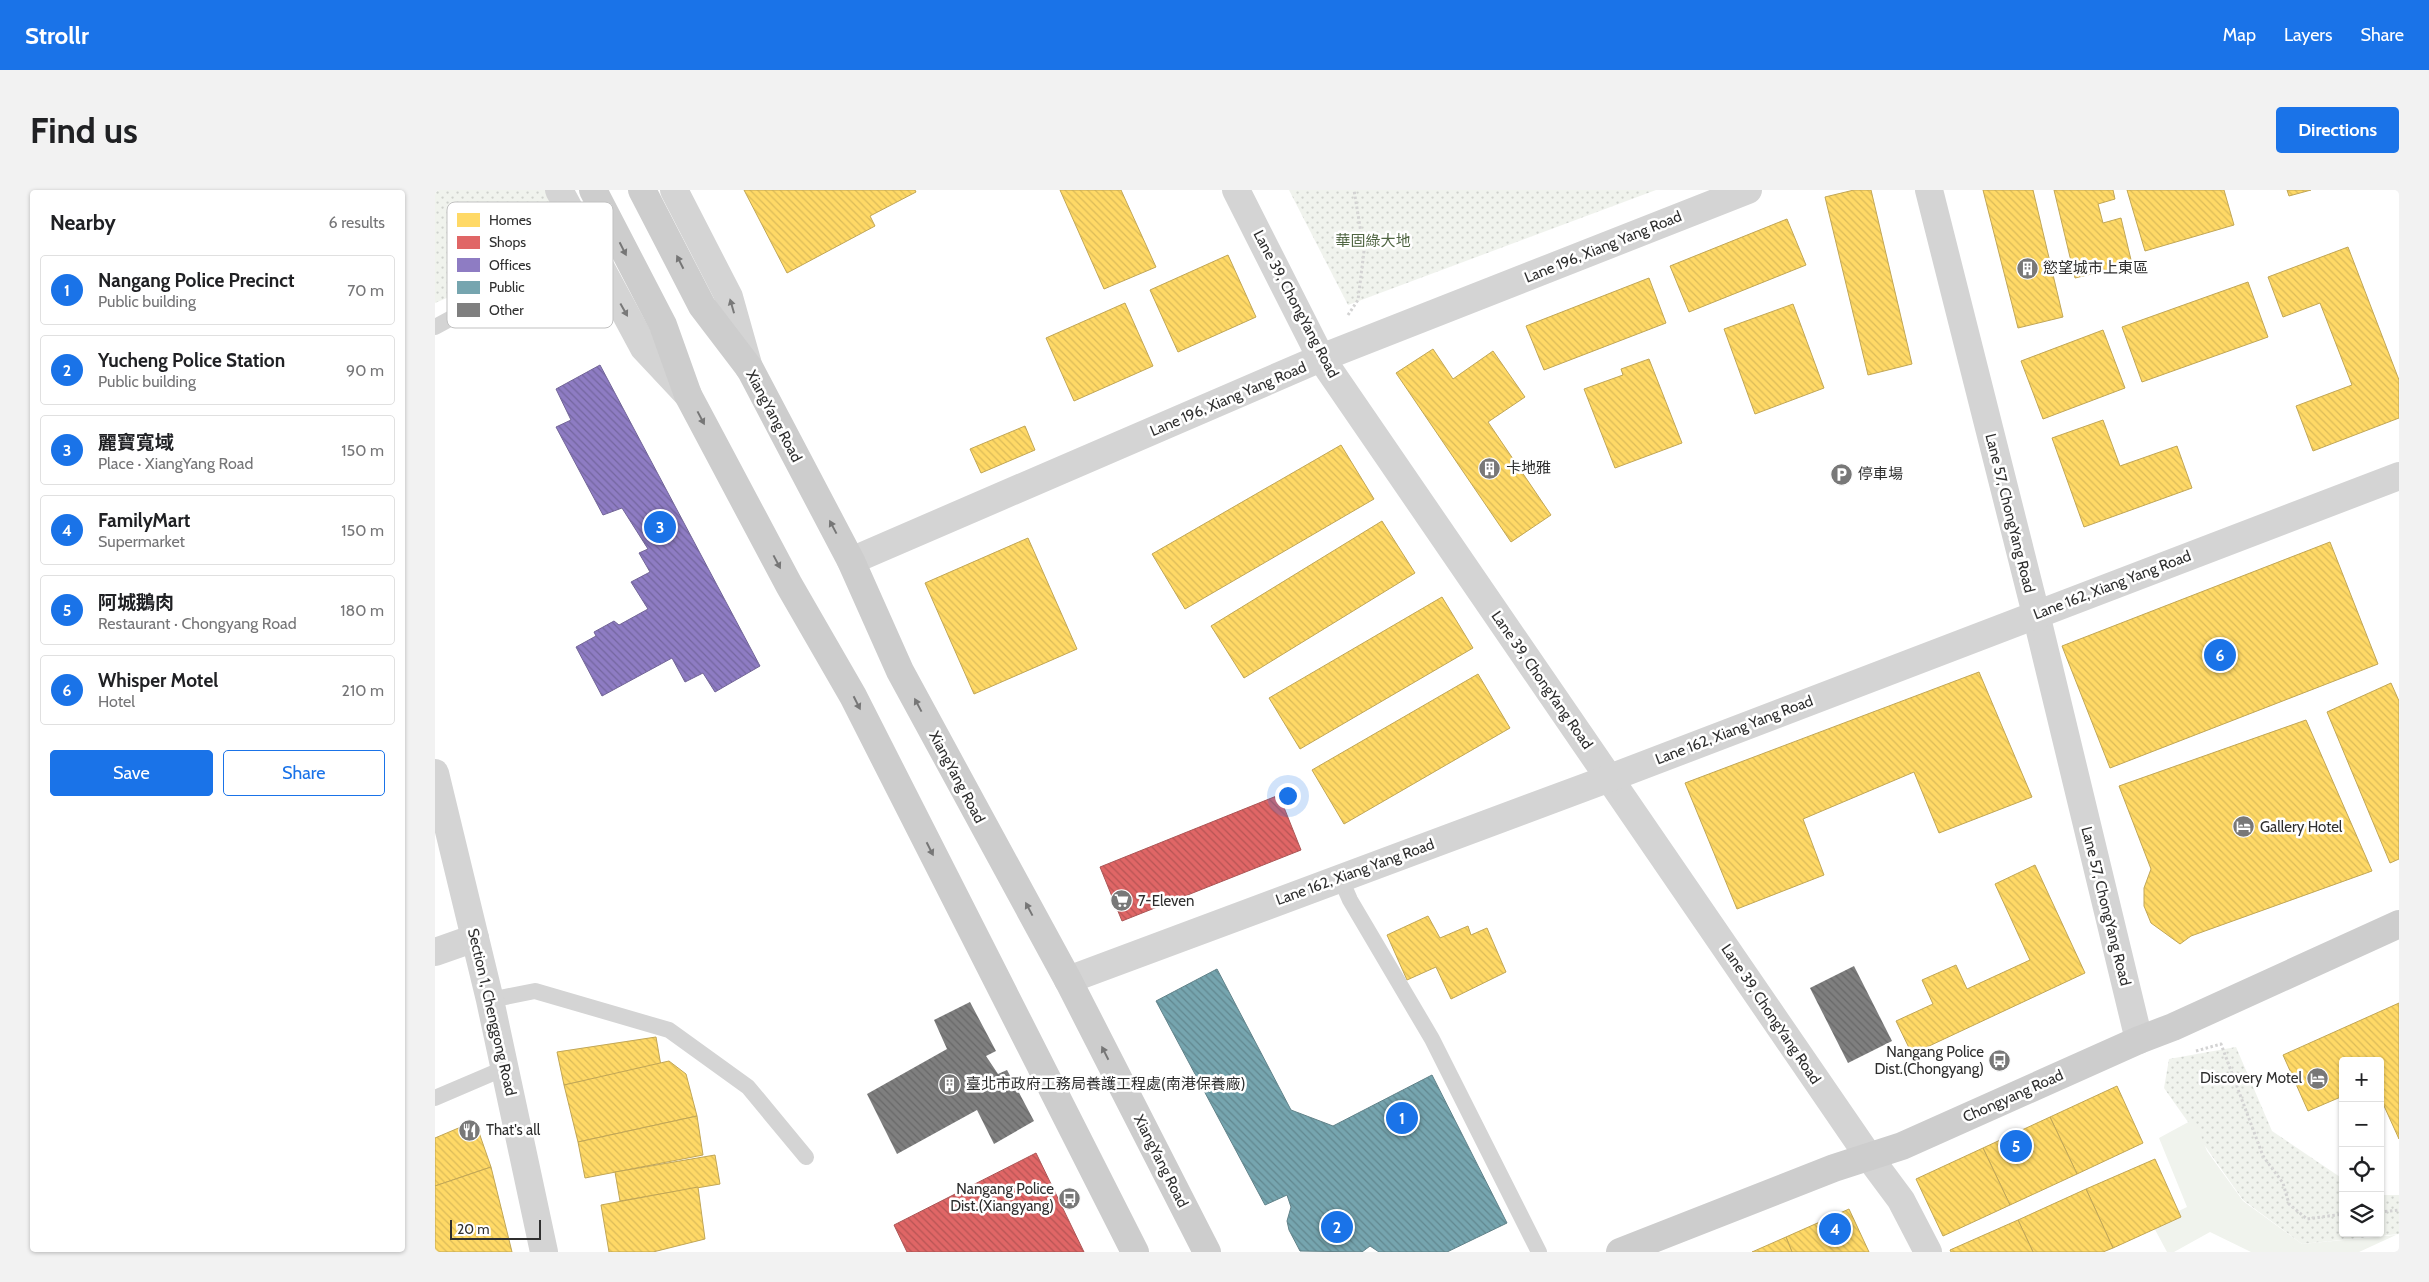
<!DOCTYPE html>
<meta charset="utf-8">
<style>
:root{--surface:#fff;--page:#f2f2f2;--text:#202124;--muted:#757577;--line:#e0e0e0;--accent:#1a73e8}
body{margin:0;font-family:Cabin,"Noto Sans TC",sans-serif;background:var(--page);color:var(--text)}
.controls{position:absolute;right:15px;bottom:15px;display:grid;overflow:hidden;border-radius:5px;box-shadow:0 1px 4px #0004}
.controls button{width:45px;height:45px;display:grid;place-items:center;padding:0;border:0;border-bottom:1px solid var(--line);background:var(--surface);color:var(--text);font:25px sans-serif}
.scale{position:absolute;left:15px;bottom:12px;width:91px;box-sizing:border-box;padding-left:5px;border:2px solid #2f2f2f;border-top:0;font-size:14px;line-height:18px;white-space:nowrap;color:#2f2f2f;-webkit-text-stroke:4px #fff;paint-order:stroke}
.you{position:absolute;left:852px;top:605px;width:18px;height:18px;margin:-12px;border:4px solid #fff;border-radius:50%;background:#1a73e8;box-shadow:0 0 0 8px #1a73e833}
.badge{display:grid;place-items:center;width:32px;height:32px;border-radius:50%;background:var(--accent);color:#fff;font-size:16px;font-weight:700}
.pin{position:absolute;translate:-50% -50%;border:2px solid #fff;box-shadow:0 1px 5px #0006}
.list{margin:0;padding:0;list-style:none}
h2{display:flex;justify-content:space-between;align-items:center;height:65px;margin:0;padding:0 20px;font-size:21px}
h2 small{font-size:16px;font-weight:400;color:var(--muted)}
.list li{display:grid;grid-template-columns:32px 1fr auto;gap:15px;align-items:center;box-sizing:border-box;height:70px;margin:0 10px 10px;padding:0 10px;border:1px solid var(--line);border-radius:5px}
.list b{display:block;font-size:19px;white-space:nowrap}
.list p{margin:0;font-size:16px;white-space:nowrap;color:var(--muted)}
.list em{font-size:16px;font-style:normal;color:var(--muted)}
.actions{display:flex;gap:10px;padding:15px 20px}
.actions a{flex:1;padding:11px 0;border:1px solid var(--accent);border-radius:5px;text-align:center;font-size:18px;color:var(--accent)}
.actions .main{background:var(--accent);color:#fff}
.icon{flex:none;width:28px;height:28px;fill:none;stroke:currentColor;stroke-width:2;stroke-linecap:round;stroke-linejoin:round}
.map{position:relative;flex:none;width:1964px;height:1062px;overflow:hidden;border-radius:5px}
header{display:flex;align-items:center;gap:30px;box-sizing:border-box;height:70px;padding:0 25px;background:var(--accent);color:#fff}
header strong{font-size:24px}
nav{display:flex;gap:28px;margin-inline-start:auto;font-size:18px}
.intro{display:flex;align-items:center;justify-content:space-between;box-sizing:border-box;height:120px;padding:0 30px}
h1{margin:0;font-size:35px}
.button{padding:12px 22px;border-radius:5px;background:var(--accent);color:#fff;font-size:18px;font-weight:700}
main{display:flex;gap:30px;padding:0 30px}
aside{flex:1;background:var(--surface);border-radius:5px;box-shadow:0 1px 4px #0004}
.map>svg:first-child{display:block}
.park{fill:url(#park-dots)}
.garden{fill:#f0f3ed}
.homes{fill:url(#homes-back-hatch);stroke:#c1a656}
.shops{fill:url(#shops-back-hatch);stroke:#ab5656}
.offices{fill:url(#offices-back-hatch);stroke:#726597}
.public{fill:url(#public-back-hatch);stroke:#618289}
.building{fill:url(#building-back-hatch)}
.lines{fill:none;stroke-linecap:round;stroke-linejoin:round}
.path{stroke:#d3d3d3;stroke-width:3;stroke-dasharray:2.5 2.5;stroke-linecap:butt}
.lane{stroke:#d4d4d4;stroke-width:16}
.street{stroke:#d4d4d4;stroke-width:28}
.secondary{stroke:#cdcdcd;stroke-width:28}
.oneway{fill:#767676}
.oneway2{fill:#797979}
.labels{text-anchor:middle;stroke-width:5;stroke-linejoin:round;paint-order:stroke}
.park-label{font-size:15px;fill:#4f6542;stroke:#fff}
.street-label{font-size:15px;fill:#2f2f2f;stroke:#fff}
.poi-label{font-size:15px;fill:#2f2f2f;stroke:#fff;text-anchor:start}
.key{fill:#fff;stroke:#c1c1c1;stroke-width:1}
.key-label{font-size:14px;fill:#2f2f2f}
</style>
<header>
<strong>Strollr</strong>
<nav><a>Map</a><a>Layers</a><a>Share</a></nav>
</header>
<div class="intro"><h1>Find us</h1><a class="button">Directions</a></div>
<main>
<aside>
<h2>Nearby<small>6 results</small></h2>
<ul class="list">
<li><span class="badge">1</span><div><b>Nangang Police Precinct</b><p>Public building</p></div><em>70 m</em></li>
<li><span class="badge">2</span><div><b>Yucheng Police Station</b><p>Public building</p></div><em>90 m</em></li>
<li><span class="badge">3</span><div><b>麗寶寬域</b><p>Place · XiangYang Road</p></div><em>150 m</em></li>
<li><span class="badge">4</span><div><b>FamilyMart</b><p>Supermarket</p></div><em>150 m</em></li>
<li><span class="badge">5</span><div><b>阿城鵝肉</b><p>Restaurant · Chongyang Road</p></div><em>180 m</em></li>
<li><span class="badge">6</span><div><b>Whisper Motel</b><p>Hotel</p></div><em>210 m</em></li>
</ul>
<div class="actions"><a class="main">Save</a><a>Share</a></div>
</aside>
<div class="map">
<svg width="1964" height="1062" viewBox="0 0 1964 1062">
<defs>
<pattern id="park-dots" width="8" height="8" patternUnits="userSpaceOnUse" patternTransform="scale(1.25)"><rect width="8" height="8" fill="#f0f3ed"/><path d="M2 2h.1M6 6h.1" fill="none" stroke="#ced1cc" stroke-width="1.8" stroke-linecap="round"/></pattern>
<pattern id="homes-back-hatch" width="6" height="6" patternUnits="userSpaceOnUse" patternTransform="scale(1.25)"><rect width="6" height="6" fill="#ffd966"/><path d="M-1 5l2 2M0 0l6 6M5-1l2 2" fill="none" stroke="#dbbb59"/></pattern>
<pattern id="shops-back-hatch" width="6" height="6" patternUnits="userSpaceOnUse" patternTransform="scale(1.25)"><rect width="6" height="6" fill="#e06666"/><path d="M-1 5l2 2M0 0l6 6M5-1l2 2" fill="none" stroke="#b65454"/></pattern>
<pattern id="offices-back-hatch" width="6" height="6" patternUnits="userSpaceOnUse" patternTransform="scale(1.25)"><rect width="6" height="6" fill="#8e7cc3"/><path d="M-1 5l2 2M0 0l6 6M5-1l2 2" fill="none" stroke="#74669f"/></pattern>
<pattern id="public-back-hatch" width="6" height="6" patternUnits="userSpaceOnUse" patternTransform="scale(1.25)"><rect width="6" height="6" fill="#76a5af"/><path d="M-1 5l2 2M0 0l6 6M5-1l2 2" fill="none" stroke="#61878f"/></pattern>
<pattern id="building-back-hatch" width="6" height="6" patternUnits="userSpaceOnUse" patternTransform="scale(1.25)"><rect width="6" height="6" fill="#7f7f7f"/><path d="M-1 5l2 2M0 0l6 6M5-1l2 2" fill="none" stroke="#686868"/></pattern>
</defs>
<rect width="100%" height="100%" fill="#fff"/>
<g class="park">
<polygon points="0,0 115,0 141,53 0,113"/>
<polygon points="854,0 1221,0 913,115"/>
<polygon points="1801,857 1837,941 1908,989 1908,1043 1945,1043 1945,1005 1964,1005 1964,1044 1867,1054 1808,1010 1729,898 1734,869"/>
</g>
<polygon class="garden" points="1759,929 1772,961 1808,1011 1867,1054 1961,1045 1924,1062 1816,1062 1775,1042 1739,1062 1732,1062 1717,1034 1752,1017 1724,948"/>
<g class="homes">
<polygon points="309,0 480,0 481,2 435,26 440,36 352,83"/>
<polygon points="625,0 686,0 721,77 669,99"/>
<polygon points="1419,0 1436,0 1477,174 1433,185 1390,7"/>
<polygon points="1548,0 1598,0 1628,127 1583,138"/>
<polygon points="1619,0 1678,0 1680,9 1663,14 1668,33 1686,28 1697,74 1640,88"/>
<polygon points="1692,0 1789,0 1799,35 1710,61"/>
<polygon points="1852,0 1876,0 1854,6"/>
<polygon points="1352,29 1371,75 1254,122 1235,76"/>
<polygon points="1913,57 1964,190 1964,228 1878,261 1861,216 1917,195 1885,113 1848,127 1833,87"/>
<polygon points="793,65 821,127 743,162 715,100"/>
<polygon points="1214,88 1231,133 1109,180 1091,136"/>
<polygon points="1813,92 1833,147 1707,192 1687,137"/>
<polygon points="690,113 718,176 639,211 611,148"/>
<polygon points="1358,114 1389,198 1320,224 1289,139"/>
<polygon points="1668,140 1690,198 1608,229 1586,171"/>
<polygon points="998,159 1018,189 1058,161 1090,207 1053,232 1116,325 1076,352 961,183"/>
<polygon points="1214,169 1247,253 1180,278 1149,199 1188,185 1186,179"/>
<polygon points="1668,230 1685,276 1742,256 1757,298 1649,337 1617,248"/>
<polygon points="590,236 600,260 546,283 535,259"/>
<polygon points="906,255 939,309 750,419 717,364"/>
<polygon points="947,331 980,383 809,488 776,436"/>
<polygon points="593,348 642,459 539,504 490,393"/>
<polygon points="1895,352 1943,474 1675,578 1627,456"/>
<polygon points="1007,407 1038,458 865,559 834,508"/>
<polygon points="1544,482 1597,607 1504,643 1479,582 1368,629 1389,685 1302,719 1250,593"/>
<polygon points="1043,484 1075,538 909,634 877,580"/>
<polygon points="1956,493 1964,511 1964,669 1955,673 1892,522"/>
<polygon points="1871,530 1937,681 1756,746 1745,754 1716,733 1709,716 1709,698 1716,679 1684,596"/>
<polygon points="1600,675 1650,783 1477,864 1461,831 1498,814 1487,790 1521,775 1532,799 1595,770 1560,694"/>
<polygon points="993,726 1005,748 1033,736 1036,745 1052,738 1071,782 1016,809 1001,777 972,790 952,745"/>
<polygon points="1964,813 1964,949 1945,907 1945,871 1908,871 1908,906 1873,921 1848,865"/>
<polygon points="221,847 226,876 129,895 122,862"/>
<polygon points="234,871 251,884 262,926 143,952 129,895"/>
<polygon points="1682,896 1708,953 1642,984 1615,927"/>
<polygon points="262,926 268,965 150,988 143,952"/>
<polygon points="1615,927 1642,984 1575,1015 1548,958"/>
<polygon points="40,931 56,977 0,996 0,948"/>
<polygon points="1548,958 1575,1015 1508,1046 1481,989"/>
<polygon points="280,965 285,994 185,1011 180,982"/>
<polygon points="1720,969 1746,1027 1678,1058 1651,999"/>
<polygon points="56,977 77,1062 0,1062 0,996"/>
<polygon points="263,997 270,1049 218,1062 174,1062 166,1015"/>
<polygon points="1651,999 1678,1058 1668,1062 1598,1062 1583,1030"/>
<polygon points="1414,1019 1434,1062 1357,1062 1351,1047"/>
<polygon points="1583,1030 1598,1062 1516,1062 1515,1060"/>
<polygon points="1351,1047 1357,1062 1317,1062"/>
</g>
<g class="shops">
<polygon points="844,605 866,660 687,731 665,677"/>
<polygon points="601,963 649,1062 472,1062 459,1035"/>
</g>
<polygon class="offices" points="165,175 325,476 280,502 268,483 250,492 237,468 167,506 141,457 161,446 159,442 179,431 184,435 213,419 196,392 215,382 204,363 213,359 187,318 168,325 121,237 136,230 121,199"/>
<polygon class="public" points="782,779 856,920 898,936 997,885 1072,1033 1012,1062 944,1062 935,1056 927,1062 865,1061 854,1040 852,1031 856,1017 852,1005 830,1015 721,811"/>
<g class="building">
<polygon points="1419,776 1457,851 1413,873 1375,798"/>
<polygon points="535,812 561,861 551,866 563,884 572,880 599,931 559,954 542,920 462,964 432,904 512,859 499,830"/>
</g>
<g class="lines">
<g class="path">
<polyline points="913,125 923,110 929,61 919,0"/>
<polyline points="1761,861 1786,854 1828,966 1848,993 1854,1014 1872,1029 1908,1024"/>
<polyline points="1945,1022 1964,1020"/>
</g>
<g class="lane">
<polyline points="0,137 153,54"/>
<polyline points="905,687 915,710 997,849 1104,1062"/>
<polyline points="55,810 100,801 234,840 313,897 371,967"/>
<polyline points="0,908 70,878"/>
</g>
<g class="street">
<polyline points="124,0 209,158 253,205"/>
<polyline points="239,0 294,107 314,178"/>
<polyline points="801,0 886,168 1434,967 1466,1010 1493,1062"/>
<polyline points="1494,0 1601,424 1704,850"/>
<polyline points="416,371 886,168 1313,0"/>
<polyline points="0,583 55,810 109,1062"/>
<polyline points="0,762 40,748"/>
<polyline points="633,790 1175,588 1964,286"/>
</g>
<g class="secondary">
<polyline points="158,0 228,135 253,205 354,395 418,506 700,1062"/>
<polyline points="207,0 267,116 315,179 416,371 465,481 633,790 772,1062"/>
<polyline points="1185,1062 1399,978 1467,956 1704,850 1738,837 1964,734"/>
</g>
</g>
<defs><path id="oneway-solid" d="M-6-.8H1V-3.2L6.5 0L1 3.2V.8H-6Z" transform="scale(1.25)"/></defs>
<g class="oneway">
<use href="#oneway-solid" transform="translate(188 59) rotate(63)"/>
<use href="#oneway-solid" transform="translate(245 72) rotate(-117)"/>
<use href="#oneway-solid" transform="translate(266 228) rotate(62)"/>
<use href="#oneway-solid" transform="translate(398 337) rotate(-118)"/>
<use href="#oneway-solid" transform="translate(342 372) rotate(62)"/>
<use href="#oneway-solid" transform="translate(422 513) rotate(63)"/>
<use href="#oneway-solid" transform="translate(483 515) rotate(-118)"/>
<use href="#oneway-solid" transform="translate(495 659) rotate(63)"/>
<use href="#oneway-solid" transform="translate(594 719) rotate(-118)"/>
<use href="#oneway-solid" transform="translate(670 863) rotate(-117)"/>
</g>
<g class="oneway2">
<use href="#oneway-solid" transform="translate(297 116) rotate(-106)"/>
<use href="#oneway-solid" transform="translate(189 120) rotate(61)"/>
</g>
<defs>
<symbol id="building-disc" viewBox="-11 -11 22 22"><circle r="9.5" fill="#787878" stroke="#fff"/><path d="M-4-6H4V6H1V3H-1V6H-4ZM-2.5-4.3h1.7v1.8h-1.7ZM.8-4.3h1.7v1.8H.8ZM-2.5-1h1.7V.8h-1.7ZM.8-1h1.7V.8H.8Z" fill="#fff"/></symbol>
<symbol id="parking-disc" viewBox="-11 -11 22 22"><circle r="9.5" fill="#787878" stroke="#fff"/><path d="M-3.5-5.5H1a3.5 3.5 0 0 1 0 7H-1V5.5H-3.5ZM-1-3.4V-.6H.8a1.4 1.4 0 0 0 0-2.8Z" fill="#fff"/></symbol>
<symbol id="hotel-disc" viewBox="-11 -11 22 22"><circle r="9.5" fill="#787878" stroke="#fff"/><path d="M-6-4.5h1.5V1H6V5H4.5V3h-9V5H-6ZM-4 0a1.8 1.8 0 1 1 3.6 0ZM.5 0V-2.5h3Q6-2.5 6 0Z" fill="#fff"/></symbol>
<symbol id="supermarket-disc" viewBox="-11 -11 22 22"><circle r="9.5" fill="#787878" stroke="#fff"/><path d="M-6-5.5h2.5l.6 2H6L4.5 2H-2.5L-4.4-4H-6ZM-1.5 3.2a1.3 1.3 0 1 0 .1 0ZM3 3.2a1.3 1.3 0 1 0 .1 0Z" fill="#fff"/></symbol>
<symbol id="bus-disc" viewBox="-11 -11 22 22"><circle r="9.5" fill="#787878" stroke="#fff"/><path d="M-5-6H5V4H4V6H2V4H-2V6H-4V4H-5ZM-3.5-4V0h7V-4ZM-3.5 1.2v1.5H-2V1.2ZM2 1.2v1.5H3.5V1.2Z" fill="#fff"/></symbol>
<symbol id="restaurant-disc" viewBox="-11 -11 22 22"><circle r="9.5" fill="#787878" stroke="#fff"/><path d="M-5-6h1v4h1v-4h1v4h1v-4h1v5L-1.5 .5V6h-2V.5L-5-1ZM5-6V6H3V1.5H1.5Q1.5-4 5-6Z" fill="#fff"/></symbol>
</defs>
<g fill-rule="evenodd">
<use href="#building-disc" x="1580" y="66" width="25" height="25"/>
<use href="#building-disc" x="1042" y="266" width="25" height="25"/>
<use href="#parking-disc" x="1394" y="272" width="25" height="25"/>
<use href="#hotel-disc" x="1796" y="624" width="25" height="25"/>
<use href="#supermarket-disc" x="674" y="698" width="25" height="25"/>
<use href="#bus-disc" x="1552" y="858" width="25" height="25"/>
<use href="#hotel-disc" x="1870" y="876" width="25" height="25"/>
<use href="#building-disc" x="502" y="882" width="25" height="25"/>
<use href="#restaurant-disc" x="22" y="928" width="25" height="25"/>
<use href="#bus-disc" x="622" y="996" width="25" height="25"/>
</g>
<g class="labels">
<g class="park-label">
<text x="938" y="56">華固綠大地</text>
</g>
<g class="street-label">
<text transform="translate(1168 57) rotate(-22)" y="5">Lane 196, Xiang Yang Road</text>
<text transform="translate(861 114) rotate(62)" y="5">Lane 39, ChongYang Road</text>
<text transform="translate(793 209) rotate(-23)" y="5">Lane 196, Xiang Yang Road</text>
<text transform="translate(339 226) rotate(62)" y="5">XiangYang Road</text>
<text transform="translate(1575 323) rotate(76)" y="5">Lane 57, ChongYang Road</text>
<text transform="translate(1677 395) rotate(-21)" y="5">Lane 162, Xiang Yang Road</text>
<text transform="translate(1107 490) rotate(55)" y="5">Lane 39, ChongYang Road</text>
<text transform="translate(1299 540) rotate(-21)" y="5">Lane 162, Xiang Yang Road</text>
<text transform="translate(522 587) rotate(62)" y="5">XiangYang Road</text>
<text transform="translate(920 682) rotate(-20)" y="5">Lane 162, Xiang Yang Road</text>
<text transform="translate(1671 716) rotate(76)" y="5">Lane 57, ChongYang Road</text>
<text transform="translate(57 822) rotate(77)" y="5">Section 1, Chenggong Road</text>
<text transform="translate(1336 824) rotate(56)" y="5">Lane 39, ChongYang Road</text>
<text transform="translate(1578 906) rotate(-24)" y="5">Chongyang Road</text>
<text transform="translate(726 971) rotate(63)" y="5">XiangYang Road</text>
</g>
<g class="poi-label">
<text x="1608" y="83">慾望城市上東區</text>
<text x="1071" y="283">卡地雅</text>
<text x="1423" y="289">停車場</text>
<text x="1825" y="642">Gallery Hotel</text>
<text x="703" y="716">7-Eleven</text>
<text x="1549" y="867" text-anchor="end">Nangang Police<tspan x="1549" dy="17">Dist.(Chongyang)</tspan></text>
<text x="1867" y="893" text-anchor="end">Discovery Motel</text>
<text x="531" y="899">臺北市政府工務局養護工程處(南港保養廠)</text>
<text x="51" y="945">That's all</text>
<text x="619" y="1004" text-anchor="end">Nangang Police<tspan x="619" dy="17">Dist.(Xiangyang)</tspan></text>
</g>
</g>
<rect x="12" y="12" width="166" height="126" rx="8" class="key"/>
<rect x="22" y="23" width="23" height="14" fill="#ffd966"/>
<rect x="22" y="46" width="23" height="13" fill="#e06666"/>
<rect x="22" y="68" width="23" height="14" fill="#8e7cc3"/>
<rect x="22" y="91" width="23" height="13" fill="#76a5af"/>
<rect x="22" y="113" width="23" height="14" fill="#7f7f7f"/>
<g class="key-label">
<text x="54" y="35">Homes</text>
<text x="54" y="57">Shops</text>
<text x="54" y="80">Offices</text>
<text x="54" y="102">Public</text>
<text x="54" y="125">Other</text>
</g>
</svg>
<div class="controls">
<button>+</button>
<button>−</button>
<button><svg class="icon" aria-label="locate" viewBox="0 0 24 24"><circle cx="12" cy="12" r="6"/><path d="M12 2v4M12 18v4M2 12h4M18 12h4"/></svg></button>
<button><svg class="icon" aria-label="layers" viewBox="0 0 24 24"><path d="M12 4l9 5-9 5-9-5zM3 14l9 5 9-5"/></svg></button>
</div>
<div class="scale">20 m</div>
<div class="you"></div>
<div class="pin badge" style="left:967px;top:928px">1</div>
<div class="pin badge" style="left:902px;top:1037px">2</div>
<div class="pin badge" style="left:225px;top:337px">3</div>
<div class="pin badge" style="left:1400px;top:1039px">4</div>
<div class="pin badge" style="left:1581px;top:956px">5</div>
<div class="pin badge" style="left:1785px;top:465px">6</div>
</div>
</main>
